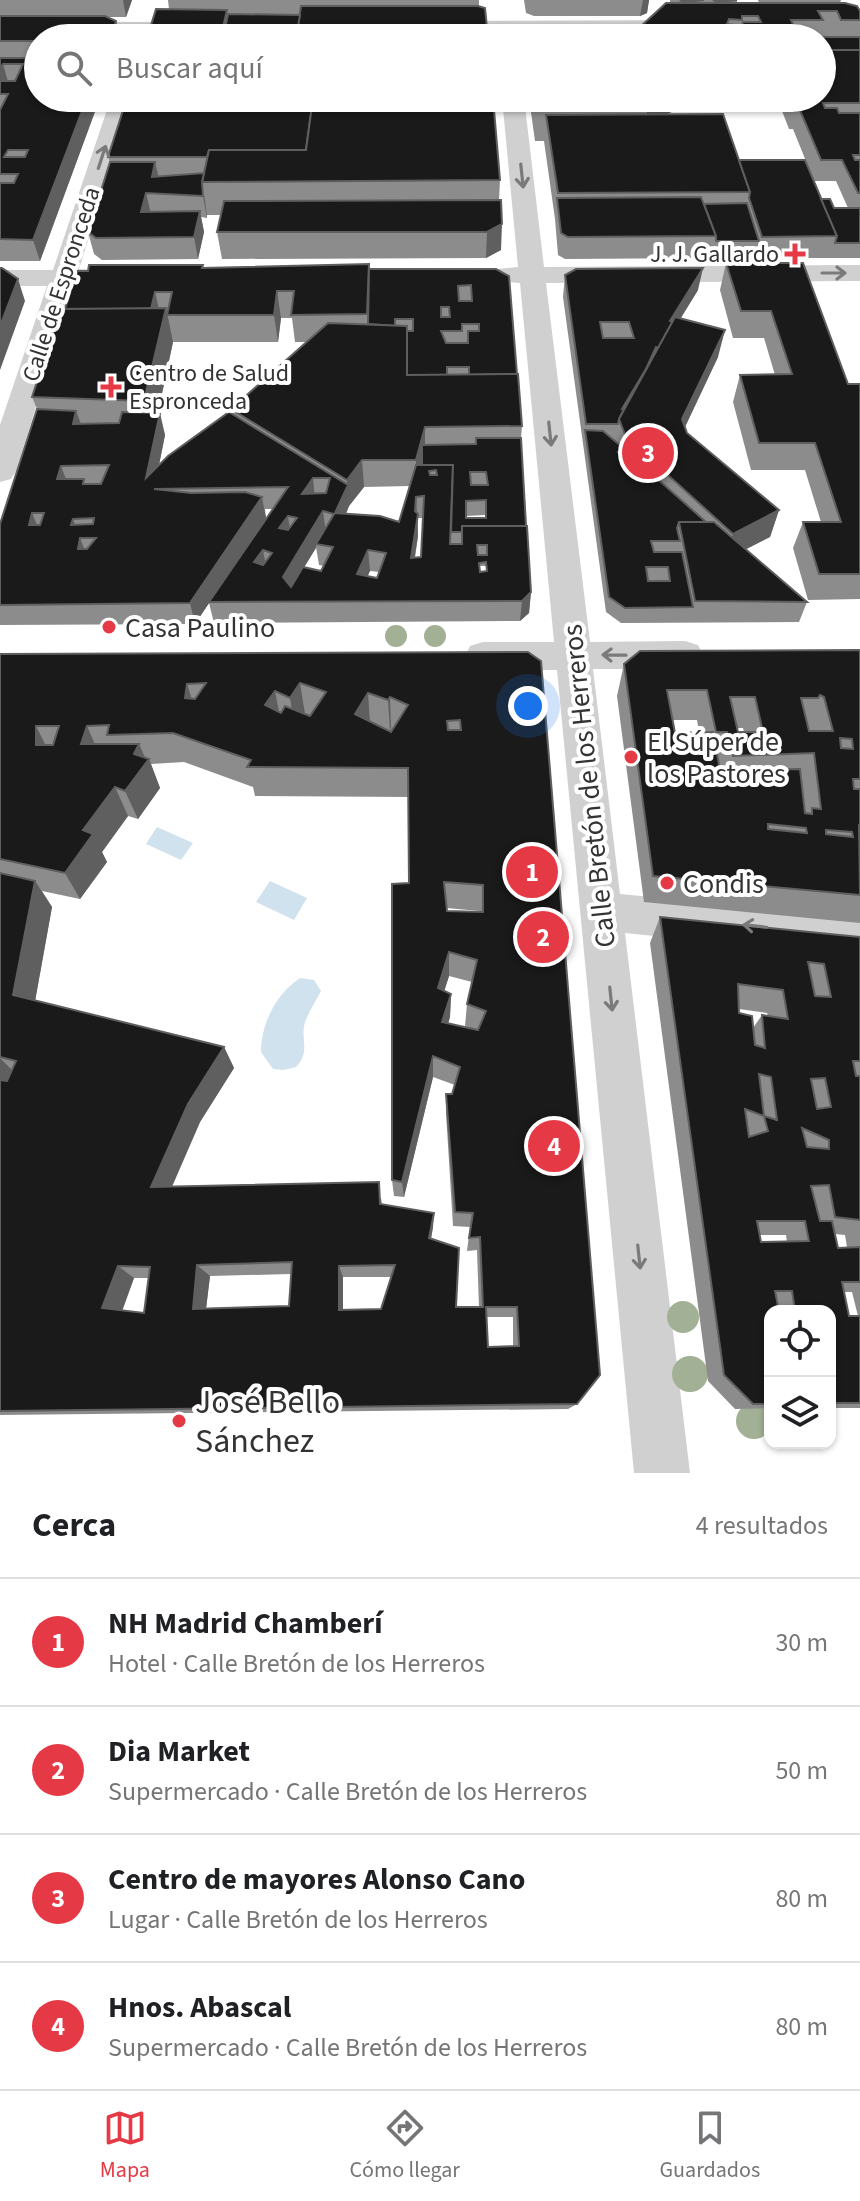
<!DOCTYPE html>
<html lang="es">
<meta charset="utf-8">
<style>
:root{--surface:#fff;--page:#f2f2f2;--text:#202124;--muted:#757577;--line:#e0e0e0;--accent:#e63946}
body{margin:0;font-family:"Source Sans 3",sans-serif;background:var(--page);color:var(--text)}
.controls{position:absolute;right:24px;bottom:24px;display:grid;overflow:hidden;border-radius:16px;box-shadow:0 2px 6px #0004}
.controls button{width:72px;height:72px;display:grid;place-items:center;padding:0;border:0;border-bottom:2px solid var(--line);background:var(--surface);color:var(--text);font:40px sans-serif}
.you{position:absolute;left:528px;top:706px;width:28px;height:28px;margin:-20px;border:6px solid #fff;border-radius:50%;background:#1a73e8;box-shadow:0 0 0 12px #1a73e833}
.badge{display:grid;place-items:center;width:52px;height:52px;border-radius:50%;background:var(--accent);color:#fff;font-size:26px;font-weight:700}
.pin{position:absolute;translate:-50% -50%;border:4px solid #fff;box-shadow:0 2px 8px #0006}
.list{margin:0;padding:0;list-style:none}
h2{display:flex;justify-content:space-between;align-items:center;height:104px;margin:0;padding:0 32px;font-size:34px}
h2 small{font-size:26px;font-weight:400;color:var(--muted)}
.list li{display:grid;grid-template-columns:52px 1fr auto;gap:24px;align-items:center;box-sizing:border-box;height:128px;padding:0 32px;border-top:2px solid var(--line)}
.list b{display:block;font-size:30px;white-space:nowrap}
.list p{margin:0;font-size:26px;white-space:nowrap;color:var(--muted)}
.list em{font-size:26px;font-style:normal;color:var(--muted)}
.icon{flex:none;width:44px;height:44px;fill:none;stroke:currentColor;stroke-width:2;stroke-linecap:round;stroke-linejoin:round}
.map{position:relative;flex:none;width:860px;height:1473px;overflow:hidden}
.search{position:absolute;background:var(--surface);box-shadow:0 2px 6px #0004;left:24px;right:24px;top:24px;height:88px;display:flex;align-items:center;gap:20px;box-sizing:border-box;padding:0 28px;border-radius:44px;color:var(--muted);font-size:30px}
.sheet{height:616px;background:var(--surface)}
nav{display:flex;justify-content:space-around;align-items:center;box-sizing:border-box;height:112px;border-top:2px solid var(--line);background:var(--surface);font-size:22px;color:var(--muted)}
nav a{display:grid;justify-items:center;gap:4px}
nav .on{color:var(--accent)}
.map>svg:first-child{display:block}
.water{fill:#cfe2ee}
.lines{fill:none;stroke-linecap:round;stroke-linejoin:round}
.minor{fill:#d0d0d0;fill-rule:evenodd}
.tree{fill:#a2b095}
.wall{fill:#8c8c8c;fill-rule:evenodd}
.shaded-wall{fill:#5f5f5f}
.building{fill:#1a1a1a;stroke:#5f5f5f;stroke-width:2;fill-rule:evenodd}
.oneway{stroke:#7a7a7a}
.poi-dot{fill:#e63946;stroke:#fff;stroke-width:3}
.labels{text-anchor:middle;stroke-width:8;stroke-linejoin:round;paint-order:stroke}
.far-poi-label{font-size:24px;fill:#333;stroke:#fff;text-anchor:end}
.far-street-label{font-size:24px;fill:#333;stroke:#fff}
.poi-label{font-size:28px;fill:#333;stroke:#fff;text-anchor:start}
.street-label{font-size:28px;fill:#333;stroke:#fff}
.near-poi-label{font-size:34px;fill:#333;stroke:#fff;text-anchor:start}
</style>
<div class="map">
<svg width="860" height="1473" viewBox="0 0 860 1473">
<rect width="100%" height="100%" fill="#fff"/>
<g class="water">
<polygon points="157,827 193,843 181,860 146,844"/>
<polygon points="270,881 307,898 294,920 256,902"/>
<path d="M300 978 314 980 321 991C316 1001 309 1011 305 1022 300 1039 311 1052 296 1067L283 1070 273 1069 261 1052C261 1023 277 993 300 978Z"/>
</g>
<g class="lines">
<g class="minor">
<polygon points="693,20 703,26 700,30 435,33 425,27 435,21"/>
<polygon points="0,22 201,22 211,28 201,34 0,34"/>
<polygon points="111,98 133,98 79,269 134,271 138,277 134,283 74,285 16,471 11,479 0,482 0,425 47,286 0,286 0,270 53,270"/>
<polygon points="502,98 524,98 544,267 860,265 860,281 546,283 590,642 685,641 698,645 703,655 698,665 685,669 593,669 620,894 860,917 860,957 625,933 690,1473 634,1473 557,670 483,670 470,666 465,656 470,646 483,642 554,642 520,283 498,281 494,275 498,269 518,267"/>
</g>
</g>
<g class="tree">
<circle cx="396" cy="636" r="11"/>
<circle cx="435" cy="636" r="11"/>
<circle cx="683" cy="1317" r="16"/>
<circle cx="690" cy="1374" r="18"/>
<circle cx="754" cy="1421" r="18"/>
</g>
<g class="wall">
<polygon points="0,0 132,0 126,17 107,17 116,21 120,38 38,38 38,98 100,98 40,261 0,261"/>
<polygon points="168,0 479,0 479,6 488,38 147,38 169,9"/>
<polygon points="524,0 649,0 647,13 640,16 534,16 526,13"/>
<polygon points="670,0 737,0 737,3 759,3 758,0 841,0 840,3 860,11 860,258 756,258 755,256 712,256 712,258 565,259 558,255 555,219 544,141 535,141 529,98 697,98 674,111 665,115 739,160 821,199 834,208 848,208 836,181 814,181 793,129 789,129 777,98 822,98 822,38 628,38 670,3"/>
<polygon points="127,98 500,180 499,200 501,250 486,258 222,259 217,232 221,215 207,215 207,218 201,217 204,232 198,259 102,260 94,254 88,232 110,162 108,157"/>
<polygon points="726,263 848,384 860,384 860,599 808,600 793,548 803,522 821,522 805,470 751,470 733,402 740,375 775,375 764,338 733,338 720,290"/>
<path d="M203 268 496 269 522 426 521 438 531 592 529 613 520 621 214 623 209 603 195 624 0 625V524L37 409 32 397 65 309ZM281 318H292L295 342H306L231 409 232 414 159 465 165 435 158 413 173 342H278ZM410 486 399 522 346 514 349 506 364 487ZM265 509H273L266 518ZM485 515V518H466V516ZM418 518H423L421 557 415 558 418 536ZM316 547 319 565 324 566 321 571 304 567ZM479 566H486V571L480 572ZM370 571 379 572 377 578 367 576Z"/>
<polygon points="565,275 698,290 681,318 718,357 685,427 687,433 779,510 770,537 746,549 807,602 799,622 621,623 606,612 563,297"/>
<path d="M860 650V923L644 902 617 696 624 664ZM673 720H697L699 732 675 733ZM737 728H743L744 732H738Z"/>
<path d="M528 652 577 1404 568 1409 0 1415V654ZM184 762 253 787 255 796 409 797V883L392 1180 394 1196 404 1197 433 1077 455 1085 452 1094H446V1113L453 1226 470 1227 467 1251 477 1250 479 1307H456L431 1238 433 1227 382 1204 381 1198 172 1187 200 1122 234 1068 224 1047 35 1001 52 907 42 891 80 899 107 862 102 852 128 816 138 819 160 788 151 764ZM446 908 480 911V912L447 911ZM449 976 472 982 467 1004 465 1026 473 1029 448 1023 450 1017 451 994 444 991ZM291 1274 289 1306 206 1308 210 1276ZM343 1277H392L381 1309 343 1310ZM134 1278H149L144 1313 122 1310ZM487 1317H513V1346L488 1347Z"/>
<path d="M660 917 860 937V1408H830V1311H770V1408L735 1409 708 1381 650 943ZM739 1009 767 1013 768 1016 762 1015 753 1028 739 1013ZM835 1234 845 1235 847 1247 838 1248ZM760 1235H786L787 1242H761ZM844 1292H852L858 1316H849Z"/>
</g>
<g class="shaded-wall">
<polygon points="123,0 132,0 126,17"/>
<polygon points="643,0 649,0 647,13 640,16"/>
<polygon points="116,21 120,38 110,38"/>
<polygon points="3,64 9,85 0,94 0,69"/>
<polygon points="87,98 100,98 40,261 33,240"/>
<polygon points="643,98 697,98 674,111 645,122 648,108"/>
<polygon points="155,162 160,183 152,177"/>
<polygon points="146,193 151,214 141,212"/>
<polygon points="204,194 207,215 207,218 203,196"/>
<polygon points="200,211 204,232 198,259 194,237"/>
<polygon points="502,224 501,250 486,258 487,232"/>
<polygon points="703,268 698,290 672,332 670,321"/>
<polygon points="18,279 25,301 0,370 0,326"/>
<polygon points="277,291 281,318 278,342 274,315"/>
<polygon points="155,292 161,318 150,316"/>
<polygon points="166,308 173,342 153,435 144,401"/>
<polygon points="725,330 718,357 676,446 682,419"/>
<polygon points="76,411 84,432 73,424"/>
<polygon points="160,413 165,435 152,500 146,478"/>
<polygon points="425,427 425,454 416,486 416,460"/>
<polygon points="362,460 364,487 349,506 347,480"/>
<polygon points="61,466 69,487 57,479"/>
<polygon points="313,478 315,499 302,494"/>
<polygon points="348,485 349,506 337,534 335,513"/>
<polygon points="262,497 266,518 195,624 190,603"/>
<polygon points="416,497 418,536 411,579 411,558"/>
<polygon points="779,510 770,537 725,560 733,534"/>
<polygon points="323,511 326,533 316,544 316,548 286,597 283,577"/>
<polygon points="32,513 41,534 29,525"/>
<polygon points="288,516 291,537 279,528"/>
<polygon points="73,519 80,538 88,559 78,549 71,525"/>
<polygon points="263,550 267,571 254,562"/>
<polygon points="368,550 370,571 359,595 357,574"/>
<polygon points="531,592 529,613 520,621 522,601"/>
<polygon points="300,683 305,714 295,728 290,698"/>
<polygon points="187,684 197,715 185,698"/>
<polygon points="275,691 281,722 265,705"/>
<polygon points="368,693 370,723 355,714"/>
<polygon points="390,697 391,728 390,731 388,700"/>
<polygon points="36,726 51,756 36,745"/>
<polygon points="87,726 100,756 81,744"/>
<polygon points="139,744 147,762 149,759 160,788 138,819 125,791 134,754"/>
<polygon points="115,787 128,816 102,852 107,862 80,899 65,873 83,830"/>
<polygon points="35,881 52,907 32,1018 13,995"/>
<polygon points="449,952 449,976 438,1011 438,988"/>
<polygon points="451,994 450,1017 442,1044 442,1022"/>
<polygon points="224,1047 234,1068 200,1122 165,1202 151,1187 188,1104"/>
<polygon points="433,1056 433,1077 404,1197 402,1182"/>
<polygon points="0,1058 19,1077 0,1087"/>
<polygon points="434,1213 433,1227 429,1251 429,1238"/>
<polygon points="197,1265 210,1276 205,1318 193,1309"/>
<polygon points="118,1266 134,1278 120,1317 102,1308"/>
<polygon points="339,1266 343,1277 343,1319 339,1310"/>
</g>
<g class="building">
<polygon points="680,0 704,0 684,2"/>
<polygon points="713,0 737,0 718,2"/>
<path d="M666 3H845L857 6 860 11V20H841L837 11H818L823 20H791L796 30H742L741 38H628ZM742 16H758L761 22H743L742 26 727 24 729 19 742 20Z"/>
<polygon points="301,6 478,6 485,8 488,38 296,38"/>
<polygon points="156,9 227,10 223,27 192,27 190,33 221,33 220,38 147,38"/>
<polygon points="228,14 300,15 296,38 234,38 235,34 224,34"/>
<polygon points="0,16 105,16 116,21 110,38 81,38 85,33 56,31 53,38 38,38 38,41 0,41"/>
<polygon points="804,37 860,37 860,50 822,50 822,38"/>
<polygon points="822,50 860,50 860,103 823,103 825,108 837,108 839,113 860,113 860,155 853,155 855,160 860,160 860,193 858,193 842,160 821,160 799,108 795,108 790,98 822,98"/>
<path d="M0 58H38V98H87L33 240 0 239V183H14L18 174H0V110L8 94H0V81H15L23 64H3L0 69ZM8 150H28L25 157H4Z"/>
<polygon points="127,98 313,98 306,150 209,150 207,157 108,157"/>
<polygon points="313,98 493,98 500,180 202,182 209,150 306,150"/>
<polygon points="536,98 645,98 648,108 600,108 598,101 586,101 587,108 538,109"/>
<polygon points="723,114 750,192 558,193 546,115"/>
<polygon points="739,160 805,160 837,236 762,237 749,198 750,192"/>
<polygon points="110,162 155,162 152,177 204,173 202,182 203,196 146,193 141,212 200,211 194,237 96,238 88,232"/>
<polygon points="701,197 716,236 568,237 561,233 557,198"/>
<polygon points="821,199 830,199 834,208 860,208 860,243 835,243 837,236"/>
<polygon points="501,200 502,224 487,232 217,232 224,201"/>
<polygon points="747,203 759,241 716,241 716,236 704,204"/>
<polygon points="726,263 803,263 848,384 860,384 860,574 819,574 803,522 841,522 815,443 759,443 740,375 792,374 771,311 741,311"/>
<polygon points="369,264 367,314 291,315 294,291 277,291 274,315 167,315 172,292 155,292 151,309 65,309 77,271 88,271 89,265 203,265 202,268"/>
<polygon points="0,268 2,268 18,279 0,326"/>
<path d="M703 268 670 321 673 322 658 348 656 347 646 369 622 409H624L619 419 618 424H586L565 275 576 269ZM600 322H629L634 338H603Z"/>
<path d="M369 269H496L509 276 517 374 469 375V367H447V375H407V331H413V319H395V326L368 324ZM471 285 472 301H459L458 286ZM441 307H449L450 317H441ZM462 324H479V331H468V343H446L441 331H462Z"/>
<polygon points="166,308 144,401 32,397 61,309"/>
<polygon points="675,317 725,330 682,419 687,433 779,510 733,534 626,437 619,419"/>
<polygon points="328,323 407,326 407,375 518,374 522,426 425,427 416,460 362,460 347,480 231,409"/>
<path d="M37 409 76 411 73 424 119 423 122 412 160 413 146 478 168 456 229 412 348 485 335 513 380 516 399 522 416 465H453L450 544H462V526H527L531 592 522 601 209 602 288 487 154 489 191 493 245 492 262 497 190 603 0 605V524ZM109 465 101 484H83L84 479H57L61 466ZM436 470 437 475H430L429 471ZM313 478H330L326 493 302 494ZM424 496 421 557 411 558 418 514 415 511 416 497ZM323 511 334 514 316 544 333 547 321 571 303 567 291 587 283 577ZM32 513H44L40 525H29ZM288 516 297 518 288 530 279 528ZM94 518 93 524 71 525 73 519ZM80 538H96L87 549H78ZM477 545H487V555H478ZM263 550 272 553 263 565 254 562ZM368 550 386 553 377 578 357 574ZM486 562 487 571 480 572 479 563Z"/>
<path d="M585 430 603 431 628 452H618L626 467H644L706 522H679L677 528 680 541H651L654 552H682L693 607 625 608 609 597ZM646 567H668L670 581H648Z"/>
<path d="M476 438H521L526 526H462V532H451L453 465H422V445L476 444ZM470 472H486L488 485H471ZM486 500V518H466V501Z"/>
<polygon points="679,522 714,522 807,602 695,601"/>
<path d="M860 650V779H853L854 789H860V825H859L860 895 653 876 624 664 640 651ZM667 690H707L716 732H727L733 756 814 753 821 809 812 808V814L805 813 800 769 720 770 713 732 675 733ZM820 695 824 697 833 731H809L801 698H818ZM730 697H755L763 732H738ZM840 738 852 739 853 749 841 748ZM768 824 806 828 807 833 768 829ZM826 830 852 832 853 837 826 834Z"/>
<path d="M528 652 541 661 600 1375 577 1404 0 1411V1080L7 1081 16 1061 0 1057V873L35 881 13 995 224 1047 188 1104 151 1187 379 1182 380 1204 434 1213 429 1238 459 1248 456 1307H483L480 1237 469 1238 473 1213 455 1212 446 1094H452L460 1067 433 1056 402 1182 392 1180V884L409 883 408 768 247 767 251 760 173 733 107 735 109 725 87 726 81 744H139L134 754 149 759 125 791 115 787 83 830 93 834 65 873 0 859V654ZM206 683 195 699 185 698 187 684ZM300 683 326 692 310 716 285 706 281 713 265 705 275 691 290 698ZM368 693 388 700 390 697 408 705 391 732 355 714ZM460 720 461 730H448L447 721ZM36 726H59L53 745H36ZM444 882 483 885V912L447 911ZM449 952 477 960 467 1004 486 1011 478 1030 442 1022 451 994 438 988ZM292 1262 289 1306 193 1309 197 1265ZM395 1265 381 1309 339 1310V1266ZM118 1266 150 1267 144 1313 102 1308ZM486 1307H517L519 1346 488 1347Z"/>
<path d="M660 917 860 937V1061H853L856 1076H860V1220L835 1217 829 1185 811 1186 820 1221H832L838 1248 860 1247V1282H842L849 1316H860V1403H830V1311H795L792 1291H775L779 1311H770V1404H753L724 1375ZM808 962 824 964 831 997 815 996ZM738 984 783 990 788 1019 762 1015 765 1048 755 1045 752 1016 739 1013ZM759 1074 771 1077 777 1120 764 1116ZM825 1078 831 1107 817 1109 811 1079ZM745 1109 764 1116 768 1131 749 1137ZM802 1128 829 1140V1149L807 1147ZM757 1221H805L809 1241 761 1242Z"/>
</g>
<defs><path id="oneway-shaft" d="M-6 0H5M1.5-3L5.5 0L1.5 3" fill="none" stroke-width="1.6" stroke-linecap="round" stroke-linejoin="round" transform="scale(2)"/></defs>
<g class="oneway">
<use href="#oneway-shaft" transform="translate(102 157) rotate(-72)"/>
<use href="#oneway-shaft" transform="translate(522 176) rotate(84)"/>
<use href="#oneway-shaft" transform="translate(834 273)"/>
<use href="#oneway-shaft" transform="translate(550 434) rotate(84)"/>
<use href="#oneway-shaft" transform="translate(614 655) rotate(-179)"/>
<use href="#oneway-shaft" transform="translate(755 926) rotate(-174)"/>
<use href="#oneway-shaft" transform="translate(611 999) rotate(84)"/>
<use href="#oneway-shaft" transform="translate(639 1257) rotate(84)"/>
</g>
<g class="poi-dot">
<path d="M791 242h8v8h8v8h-8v8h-8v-8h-8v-8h8z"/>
<path d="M107 375h8v8h8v8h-8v8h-8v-8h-8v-8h8z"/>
<circle cx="109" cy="627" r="8"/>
<circle cx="631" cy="757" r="8"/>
<circle cx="667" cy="883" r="8"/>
<circle cx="179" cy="1421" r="8"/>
</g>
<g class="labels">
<g class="far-poi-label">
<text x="779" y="262">J. J. Gallardo</text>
<text x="129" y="381" text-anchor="start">Centro de Salud<tspan x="129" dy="28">Espronceda</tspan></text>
</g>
<g class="far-street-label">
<text transform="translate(61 284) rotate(-72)" y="8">Calle de Espronceda</text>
</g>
<g class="poi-label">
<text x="125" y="637">Casa Paulino</text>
<text x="647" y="751">El Súper de<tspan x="647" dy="32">los Pastores</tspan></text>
<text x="683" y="893">Condis</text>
</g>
<g class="street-label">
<text transform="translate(588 786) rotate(-96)" y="10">Calle Bretón de los Herreros</text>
</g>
<g class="near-poi-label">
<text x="195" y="1413">José Bello<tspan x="195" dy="39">Sánchez</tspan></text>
</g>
</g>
</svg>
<div class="controls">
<button><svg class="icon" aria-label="locate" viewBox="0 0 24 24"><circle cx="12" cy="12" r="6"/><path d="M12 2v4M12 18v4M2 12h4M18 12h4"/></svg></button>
<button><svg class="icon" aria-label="layers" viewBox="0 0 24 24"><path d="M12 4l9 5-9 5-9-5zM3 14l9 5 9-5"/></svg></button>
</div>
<div class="you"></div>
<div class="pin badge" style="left:532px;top:872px">1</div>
<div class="pin badge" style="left:543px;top:937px">2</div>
<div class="pin badge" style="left:648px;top:453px">3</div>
<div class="pin badge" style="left:554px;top:1146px">4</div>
<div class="search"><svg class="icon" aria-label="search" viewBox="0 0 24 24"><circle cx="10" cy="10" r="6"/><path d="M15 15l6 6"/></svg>Buscar aquí</div>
</div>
<section class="sheet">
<h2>Cerca<small>4 resultados</small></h2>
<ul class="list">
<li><span class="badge">1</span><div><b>NH Madrid Chamberí</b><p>Hotel · Calle Bretón de los Herreros</p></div><em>30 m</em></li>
<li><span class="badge">2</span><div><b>Dia Market</b><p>Supermercado · Calle Bretón de los Herreros</p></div><em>50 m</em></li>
<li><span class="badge">3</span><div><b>Centro de mayores Alonso Cano</b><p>Lugar · Calle Bretón de los Herreros</p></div><em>80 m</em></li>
<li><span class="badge">4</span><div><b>Hnos. Abascal</b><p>Supermercado · Calle Bretón de los Herreros</p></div><em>80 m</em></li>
</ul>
</section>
<nav>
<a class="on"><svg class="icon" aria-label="map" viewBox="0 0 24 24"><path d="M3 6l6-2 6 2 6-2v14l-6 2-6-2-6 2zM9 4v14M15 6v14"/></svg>Mapa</a>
<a><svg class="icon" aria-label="directions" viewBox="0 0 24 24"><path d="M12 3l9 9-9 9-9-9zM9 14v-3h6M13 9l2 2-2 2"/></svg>Cómo llegar</a>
<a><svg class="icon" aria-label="saved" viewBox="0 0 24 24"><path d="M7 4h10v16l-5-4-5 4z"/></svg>Guardados</a>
</nav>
